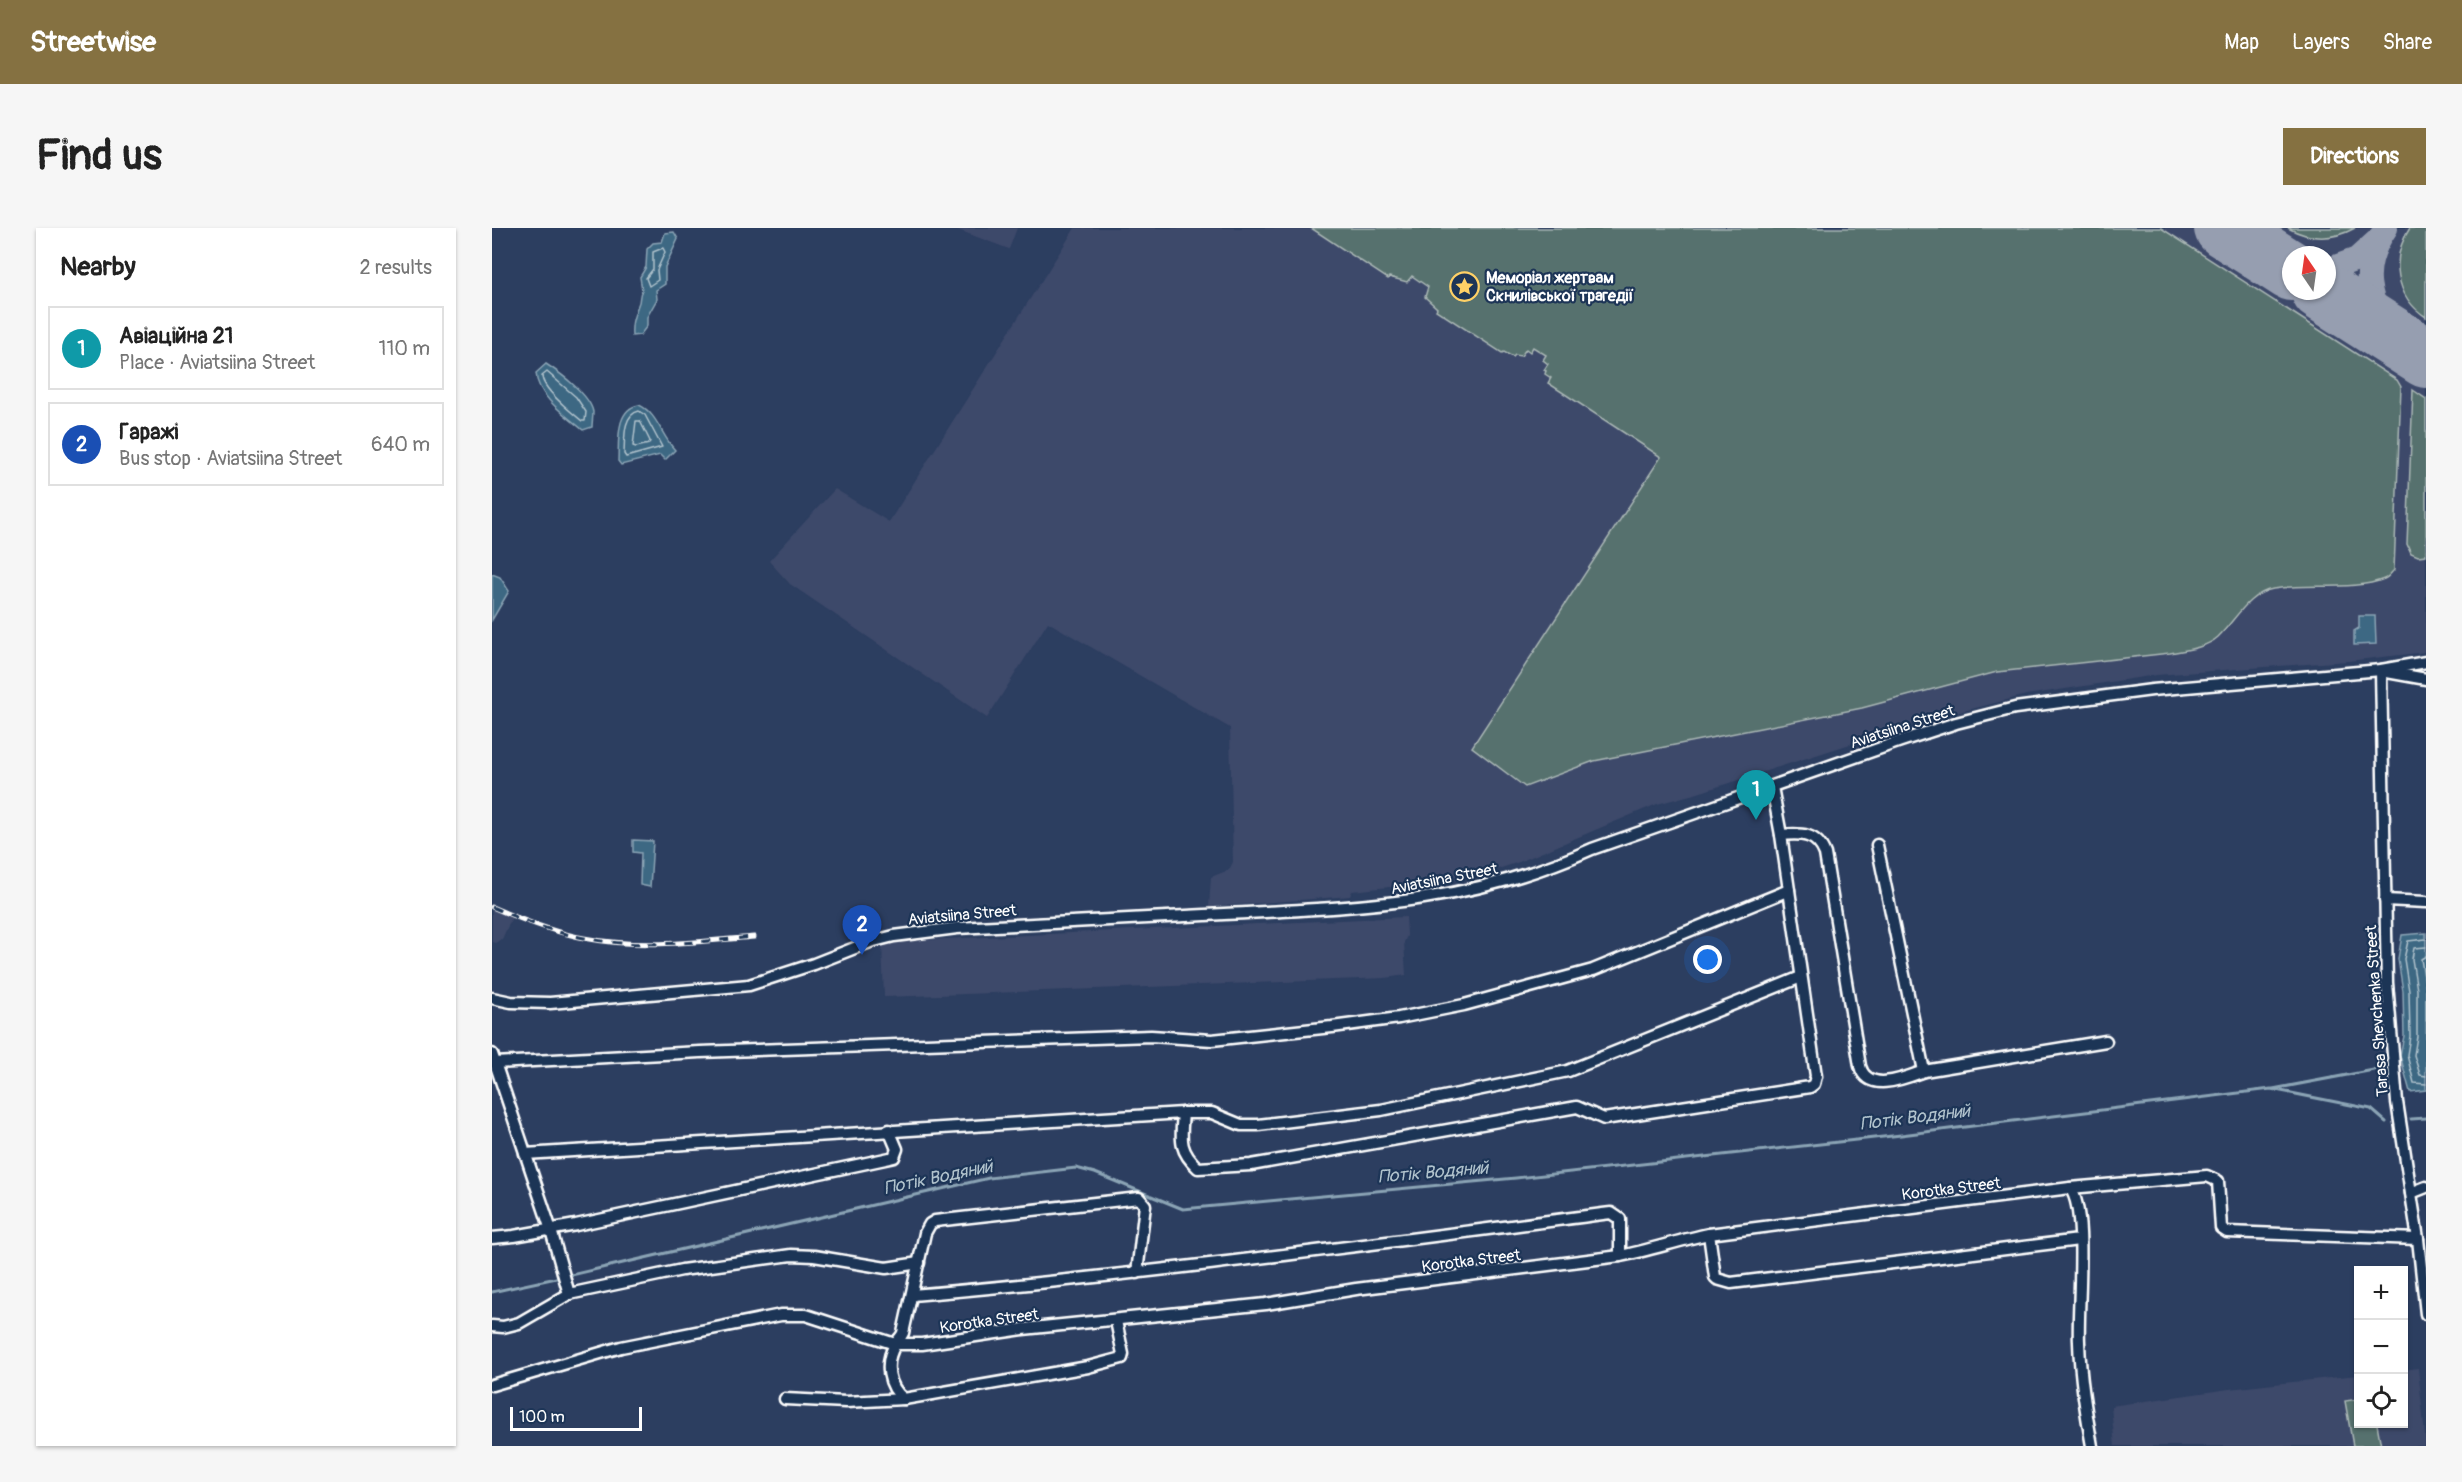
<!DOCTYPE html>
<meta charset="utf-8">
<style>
:root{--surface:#fff;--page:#f6f6f6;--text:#222;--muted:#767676;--line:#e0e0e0;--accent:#857141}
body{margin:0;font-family:Pangolin,sans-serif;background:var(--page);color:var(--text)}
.controls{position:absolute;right:18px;bottom:18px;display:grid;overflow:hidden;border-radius:0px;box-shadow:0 2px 4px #0004}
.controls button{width:54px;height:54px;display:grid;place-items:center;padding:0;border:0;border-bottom:2px solid var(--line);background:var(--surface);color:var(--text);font:30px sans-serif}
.compass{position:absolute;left:1790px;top:18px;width:54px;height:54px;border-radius:50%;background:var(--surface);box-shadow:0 2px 4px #0004;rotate:347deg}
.scale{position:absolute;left:18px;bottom:15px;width:132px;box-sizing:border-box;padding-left:6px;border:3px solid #fff;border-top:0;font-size:16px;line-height:21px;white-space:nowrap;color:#fff;-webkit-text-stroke:4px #1d3557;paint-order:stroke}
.you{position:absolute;left:1216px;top:732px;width:21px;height:21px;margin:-15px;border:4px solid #fff;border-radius:50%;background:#1a73e8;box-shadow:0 0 0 9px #1a73e833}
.badge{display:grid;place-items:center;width:39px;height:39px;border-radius:50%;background:var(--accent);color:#fff;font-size:20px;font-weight:700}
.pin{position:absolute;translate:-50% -50px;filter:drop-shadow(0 2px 3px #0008)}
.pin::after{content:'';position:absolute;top:32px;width:21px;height:18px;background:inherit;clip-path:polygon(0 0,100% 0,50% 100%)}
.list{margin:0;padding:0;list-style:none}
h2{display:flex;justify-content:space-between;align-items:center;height:78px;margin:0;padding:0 24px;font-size:26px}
h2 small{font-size:20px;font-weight:400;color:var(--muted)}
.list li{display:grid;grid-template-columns:39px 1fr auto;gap:18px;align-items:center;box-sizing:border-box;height:84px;margin:0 12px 12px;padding:0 12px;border:2px solid var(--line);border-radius:0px}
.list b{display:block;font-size:22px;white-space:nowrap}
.list p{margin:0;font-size:20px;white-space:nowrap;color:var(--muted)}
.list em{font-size:20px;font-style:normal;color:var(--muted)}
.icon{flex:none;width:33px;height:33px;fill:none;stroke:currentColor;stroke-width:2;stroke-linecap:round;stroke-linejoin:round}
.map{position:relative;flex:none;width:1934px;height:1218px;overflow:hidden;border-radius:0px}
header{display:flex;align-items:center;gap:36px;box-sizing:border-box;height:84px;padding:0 30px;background:var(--accent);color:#fff}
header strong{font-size:28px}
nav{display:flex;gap:33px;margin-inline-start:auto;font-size:21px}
.intro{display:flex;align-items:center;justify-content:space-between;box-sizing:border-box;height:144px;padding:0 36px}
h1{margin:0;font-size:42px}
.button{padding:15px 27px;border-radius:0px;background:var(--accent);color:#fff;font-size:21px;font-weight:700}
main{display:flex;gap:36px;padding:0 36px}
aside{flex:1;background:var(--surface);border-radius:0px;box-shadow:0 2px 4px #0004}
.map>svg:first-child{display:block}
.built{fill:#3e496a;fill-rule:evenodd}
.green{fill:#57716e;stroke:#abb8b6;stroke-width:1.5}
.water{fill:#3d6883;stroke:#8ba4b5;stroke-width:1.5}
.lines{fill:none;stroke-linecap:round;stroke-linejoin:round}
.shore{stroke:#b1c3cd;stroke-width:1.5}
.stream{stroke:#8ba4b5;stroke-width:3}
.taxiway{stroke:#969eb0;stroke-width:24}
.runway{stroke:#969eb0;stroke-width:60}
.minor-casing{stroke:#fff;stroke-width:15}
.minor{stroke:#1d3557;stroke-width:10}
.rail-casing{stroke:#fff;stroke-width:5}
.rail{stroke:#1d3557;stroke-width:3;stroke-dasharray:9;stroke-linecap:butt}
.labels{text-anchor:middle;stroke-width:4.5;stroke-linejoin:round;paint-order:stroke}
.poi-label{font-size:16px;font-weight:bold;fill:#fff;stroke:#1d3557;text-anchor:start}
.street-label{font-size:16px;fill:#fff;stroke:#1d3557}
.water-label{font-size:18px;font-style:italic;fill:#b1c3cd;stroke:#1d3557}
</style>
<header>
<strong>Streetwise</strong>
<nav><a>Map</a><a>Layers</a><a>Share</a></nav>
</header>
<div class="intro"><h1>Find us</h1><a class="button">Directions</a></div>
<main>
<aside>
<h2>Nearby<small>2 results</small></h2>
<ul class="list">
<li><span class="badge" style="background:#0f9aa8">1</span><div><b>Авіаційна 21</b><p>Place · Aviatsiina Street</p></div><em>110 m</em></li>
<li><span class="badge" style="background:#1a4fb4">2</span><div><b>Гаражі</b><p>Bus stop · Aviatsiina Street</p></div><em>640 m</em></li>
</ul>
</aside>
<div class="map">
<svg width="1934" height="1218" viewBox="0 0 1934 1218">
<rect width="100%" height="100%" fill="#2c3e60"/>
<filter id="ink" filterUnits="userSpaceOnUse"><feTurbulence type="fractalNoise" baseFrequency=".0167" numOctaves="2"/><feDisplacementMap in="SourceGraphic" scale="12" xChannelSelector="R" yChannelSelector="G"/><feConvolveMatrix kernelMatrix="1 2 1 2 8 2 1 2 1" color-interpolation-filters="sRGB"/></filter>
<g filter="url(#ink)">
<g class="built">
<polygon points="461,0 525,0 517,21"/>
<path d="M583 0H1934V424L1856 433 1664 447 1534 467 1417 497 1206 565 1165 576 1027 634 979 650 860 663 858 668 717 679 719 649 737 642 741 634 738 500 556 394 495 490 298 356 277 333 343 261 397 294ZM1799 27H1835V63H1799Z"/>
<polygon points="0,681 20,689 10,711 3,715 0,714"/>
<polygon points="914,689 915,708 912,714 914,747 893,750 392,769 390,714"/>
<polygon points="1926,1140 1934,1218 1623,1218 1619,1178 1737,1161 1866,1147 1866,1196 1912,1196 1912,1142"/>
</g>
<g class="green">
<path d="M819 0H1669L1905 152 1909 159 1902 342C1899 345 1896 350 1892 351 1864 363 1812 355 1781 361 1755 366 1744 392 1726 409 1714 420 1694 422 1678 425L1505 444 1370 480 1102 533 1033 559 980 519 1169 229 1056 155 1059 150 1053 146 1054 143 1052 142 1056 136 1051 132 1054 127 1041 119 1038 124 1034 121 1029 128 1023 127 1021 129 1012 124 1010 125 944 82 945 80 933 69 936 59 920 48 915 54 897 49 896 51Z"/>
<path d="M1796 0H1863C1841 12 1818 12 1796 0Z"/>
<path d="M1918 0H1934V89C1903 69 1898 30 1918 0Z"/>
<polygon points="1921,162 1934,171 1934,327 1926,328 1919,325 1915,316"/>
<polygon points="1866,1171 1866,1196 1885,1196 1889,1218 1861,1218 1853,1173"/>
</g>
<g class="water">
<path d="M182 4 186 11 173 39V56L164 62 165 71 155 89V98L148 107 140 108C139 94 142 89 146 77 149 72 146 68 150 62L148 49 154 39 155 21 161 15 170 14 173 5Z"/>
<path d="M54 136C68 145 98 167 101 184 101 189 100 194 100 199L91 202C73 187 45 168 44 145Z"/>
<path d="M147 177C165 185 169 207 183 222L173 232 168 227 129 237 126 233C127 214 123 181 147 177Z"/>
<polygon points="0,346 8,349 17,363 0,392"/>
<polygon points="1867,388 1883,388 1884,416 1862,417 1862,403 1867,400"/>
<polygon points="141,612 161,613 158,659 148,657 149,625 141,624"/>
<polygon points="1934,705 1934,862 1918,864 1908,827 1912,808 1911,763 1906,731 1910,707"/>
</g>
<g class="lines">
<g class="shore">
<polygon points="171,20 173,24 165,42 166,52 157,58 154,50 161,41 161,24"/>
<path d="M55 144 84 169 94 184 93 193H90C79 184 50 161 50 148Z"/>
<path d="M147 183 153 187 170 219 134 229 132 226C133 212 130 187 147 183Z"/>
<polygon points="144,193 148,193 158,213 157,216 144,219 141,218"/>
<polyline points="1934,711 1916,713 1912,731 1917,763 1918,808 1915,827 1922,855 1934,856"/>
<polyline points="1934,719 1922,720 1920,731 1925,762 1925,808 1922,827 1928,847 1934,848"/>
<polyline points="1934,728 1929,731 1934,761 1934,793"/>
</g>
<g class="stream">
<polyline points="1781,861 1887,841"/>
<polyline points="1919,891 1934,890"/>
<polyline points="75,1048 497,950 584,940 603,945 691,981 1024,950 1409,907 1779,861 1879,881 1894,894"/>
<polyline points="0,1064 69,1049"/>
</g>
<g class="taxiway">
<path d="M1894 0C1866 41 1875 71 1901 109"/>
<polyline points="1785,35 1799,41"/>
<polyline points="1835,42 1865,31 1885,13"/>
</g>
<g class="runway">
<polyline points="1732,0 1799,43"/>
<polyline points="1829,63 1934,130"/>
</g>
<defs>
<g id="minor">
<polyline points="1889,442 1895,755 1905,874 1926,1011 1934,1086"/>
<polyline points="1895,444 1934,451"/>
<path d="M1289 607C1309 605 1325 605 1333 626L1368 838C1375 866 1413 850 1432 843L1614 813"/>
<polyline points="1385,617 1432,843"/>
<polyline points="1893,672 1934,674"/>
<path d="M0 770 19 774 58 775 257 757 322 736 378 714 402 708 465 700C554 695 643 691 732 686 866 679 976 677 1100 621L1409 513 1464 495 1523 480 1660 462 1889 442 1934 434"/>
<polyline points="0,826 59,1002 77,1066"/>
<polyline points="3,835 208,824 659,808 720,812 840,799 907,790 972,777 1101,742 1297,662"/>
<path d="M691 885C689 910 686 922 706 940L759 937 1085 879 1112 891 1318 859 1322 856 1324 848 1289 607 1280 559"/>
<polyline points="33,926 691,885 720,885 749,897 766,897 889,882 1076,843 1309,749"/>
<path d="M1578 960C1596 982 1585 1081 1587 1114 1588 1149 1594 1184 1600 1218"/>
<polyline points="1919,965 1934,959"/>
<polyline points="1217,1006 1223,1049 1225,1051 1239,1055 1587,1012"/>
<polyline points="0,1010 22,1008 84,997 398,930 402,929 405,921 397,902"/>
<path d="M420 1067C653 1047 886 1015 1119 985L1128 991V1028"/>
<polyline points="0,1098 11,1099 27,1095 77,1066 190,1042 299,1027 322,1028 394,1040 427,1035"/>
<path d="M0 1157 129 1119 289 1087H314L403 1116H430L531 1101 774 1076 864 1061 1128 1028C1159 1022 1187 1012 1217 1006L1578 960 1715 948 1726 953 1729 1000 1735 1004 1926 1011"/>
<polyline points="293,1171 354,1174 412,1171 596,1139 630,1130 631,1126 624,1093"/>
<path d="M412 1171C396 1159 392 1135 403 1117 405 1112 409 1110 411 1105L433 1005 438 996 443 993 647 970 653 977 645 1045"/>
</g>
</defs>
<use href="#minor" class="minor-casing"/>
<use href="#minor" class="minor"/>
<defs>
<path id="rail" d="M0 679C30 692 60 704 92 710 148 721 205 714 262 709"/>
</defs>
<use href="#rail" class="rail-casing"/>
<use href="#rail" class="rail"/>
</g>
</g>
<defs>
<symbol id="sight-ring" viewBox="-11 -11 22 22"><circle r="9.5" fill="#1d3557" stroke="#ffd166" stroke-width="1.5"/><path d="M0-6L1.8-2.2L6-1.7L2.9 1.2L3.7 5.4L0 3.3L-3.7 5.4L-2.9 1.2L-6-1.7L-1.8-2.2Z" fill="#ffd166"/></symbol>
</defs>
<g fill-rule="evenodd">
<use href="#sight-ring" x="956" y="42" width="33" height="33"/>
</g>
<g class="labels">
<g class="poi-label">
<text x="994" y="55">Меморіал жертвам<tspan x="994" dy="18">Скнилівської трагедії</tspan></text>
</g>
<g class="street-label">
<text transform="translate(1410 498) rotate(-18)" y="6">Aviatsiina Street</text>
<text transform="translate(952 650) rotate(-11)" y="6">Aviatsiina Street</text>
<text transform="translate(470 686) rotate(-5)" y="6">Aviatsiina Street</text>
<text transform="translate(1884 783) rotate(-94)" y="6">Tarasa Shevchenka Street</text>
<text transform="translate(1459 960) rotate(-7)" y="6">Korotka Street</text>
<text transform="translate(979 1032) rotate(-7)" y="6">Korotka Street</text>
<text transform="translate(497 1092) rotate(-8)" y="6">Korotka Street</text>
</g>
<g class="water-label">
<text transform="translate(1423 889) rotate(-7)" y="6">Потік Водяний</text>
<text transform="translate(941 944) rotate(-5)" y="6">Потік Водяний</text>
<text transform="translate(446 949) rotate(-12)" y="6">Потік Водяний</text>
</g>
</g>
</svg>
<div class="controls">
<button>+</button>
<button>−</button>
<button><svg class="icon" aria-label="locate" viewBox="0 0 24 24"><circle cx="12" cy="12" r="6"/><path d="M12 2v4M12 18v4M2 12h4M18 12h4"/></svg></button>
</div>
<svg class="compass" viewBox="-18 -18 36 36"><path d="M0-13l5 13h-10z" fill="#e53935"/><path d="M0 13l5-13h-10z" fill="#767676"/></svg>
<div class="scale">100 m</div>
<div class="you"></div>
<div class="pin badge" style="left:1264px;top:592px;background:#0f9aa8">1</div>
<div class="pin badge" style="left:370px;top:727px;background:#1a4fb4">2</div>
</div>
</main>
